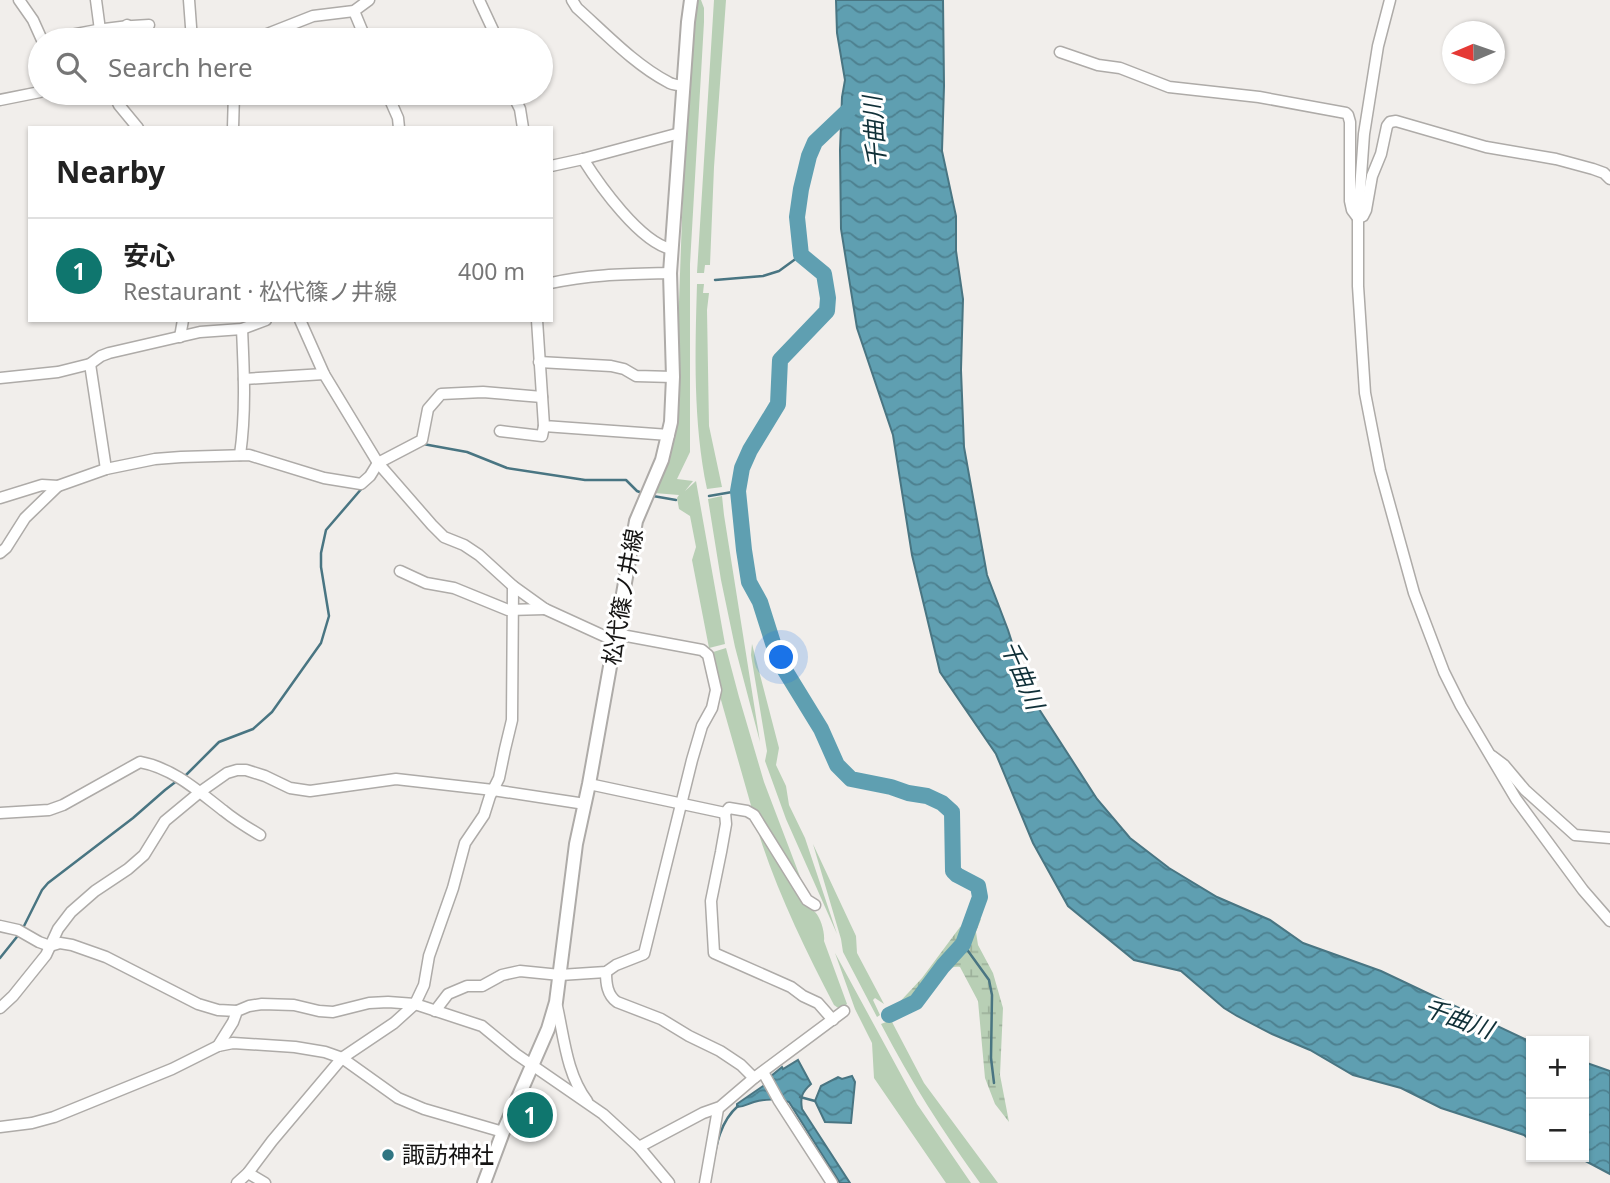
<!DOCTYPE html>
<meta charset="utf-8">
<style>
:root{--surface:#fff;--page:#f6f6f6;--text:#222;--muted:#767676;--line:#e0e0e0;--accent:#0f766e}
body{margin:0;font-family:"Noto Sans","Noto Sans JP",sans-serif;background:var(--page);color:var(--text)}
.controls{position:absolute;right:21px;bottom:21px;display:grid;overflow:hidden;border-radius:0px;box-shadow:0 2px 5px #0004}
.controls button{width:63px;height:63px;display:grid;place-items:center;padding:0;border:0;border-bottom:2px solid var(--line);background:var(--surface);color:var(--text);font:35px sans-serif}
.compass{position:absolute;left:1442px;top:21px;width:63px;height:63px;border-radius:50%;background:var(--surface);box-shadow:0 2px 5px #0004;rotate:268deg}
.you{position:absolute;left:782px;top:658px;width:24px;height:24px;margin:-18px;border:5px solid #fff;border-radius:50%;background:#1a73e8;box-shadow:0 0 0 10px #1a73e833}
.badge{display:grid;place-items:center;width:46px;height:46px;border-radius:50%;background:var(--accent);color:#fff;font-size:23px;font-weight:700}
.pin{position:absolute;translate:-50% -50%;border:4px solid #fff;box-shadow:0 2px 7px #0006}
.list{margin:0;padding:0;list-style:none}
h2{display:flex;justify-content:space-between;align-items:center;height:91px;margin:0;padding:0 28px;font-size:30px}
h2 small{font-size:23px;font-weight:400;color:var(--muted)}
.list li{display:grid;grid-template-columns:46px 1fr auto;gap:21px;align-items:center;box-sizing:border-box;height:105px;padding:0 28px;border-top:2px solid var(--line)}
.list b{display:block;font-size:26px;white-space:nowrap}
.list p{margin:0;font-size:23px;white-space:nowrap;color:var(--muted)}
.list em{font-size:23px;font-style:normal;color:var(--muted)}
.icon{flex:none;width:38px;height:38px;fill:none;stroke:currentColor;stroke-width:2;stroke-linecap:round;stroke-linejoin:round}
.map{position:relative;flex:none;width:1610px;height:1183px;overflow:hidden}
.search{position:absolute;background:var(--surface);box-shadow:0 2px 5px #0004;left:28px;top:28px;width:525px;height:77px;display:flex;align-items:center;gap:18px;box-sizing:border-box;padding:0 24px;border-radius:38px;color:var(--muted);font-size:26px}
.panel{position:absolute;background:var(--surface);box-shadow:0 2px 5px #0004;left:28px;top:126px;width:525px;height:196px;border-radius:0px}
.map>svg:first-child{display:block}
.grass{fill:#b8cfb5}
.wetland{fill:url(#wetland-marsh)}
.water{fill:url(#water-waves);stroke:#497582;stroke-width:2}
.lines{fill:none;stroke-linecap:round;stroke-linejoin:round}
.stream{stroke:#497582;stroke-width:2.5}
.river{stroke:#5f9fb1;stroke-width:16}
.minor-casing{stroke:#aeaba8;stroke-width:13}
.major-casing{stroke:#aeaba8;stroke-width:16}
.minor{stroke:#fff;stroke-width:10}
.major{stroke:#fff;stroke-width:12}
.poi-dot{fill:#307683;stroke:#fff;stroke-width:2.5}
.labels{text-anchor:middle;stroke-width:6;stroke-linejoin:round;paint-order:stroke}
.street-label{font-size:23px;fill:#151413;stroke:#fff}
.poi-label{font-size:23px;fill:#151413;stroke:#fff;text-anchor:start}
.water-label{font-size:24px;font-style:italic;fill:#103038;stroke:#fff}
</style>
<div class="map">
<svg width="1610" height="1183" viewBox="0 0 1610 1183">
<defs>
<pattern id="wetland-marsh" width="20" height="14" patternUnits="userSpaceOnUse" patternTransform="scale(1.75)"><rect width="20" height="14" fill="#b8cfb5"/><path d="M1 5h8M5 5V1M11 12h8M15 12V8" fill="none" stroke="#9db19b"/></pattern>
<pattern id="water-waves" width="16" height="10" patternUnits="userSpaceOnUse" patternTransform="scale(1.75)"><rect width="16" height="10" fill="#5f9fb1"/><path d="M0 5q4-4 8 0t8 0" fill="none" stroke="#4d808f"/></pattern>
</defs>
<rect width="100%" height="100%" fill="#f1eeeb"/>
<g class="grass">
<polygon points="697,0 701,0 704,8 704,22 690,264 690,452 677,479 693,481 685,491 696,481 725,644 709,648 692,560 696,547 690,516 679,509 677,498 679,495 654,493 674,442 684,162 690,69"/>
<polygon points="714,0 726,0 714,167 710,265 705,265 704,273 697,273"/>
<path d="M697 284H704L703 293H709L707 310 709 426 722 487 707 489C693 422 695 352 697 284Z"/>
<polygon points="722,496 724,515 760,742 735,647 721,580 708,499"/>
<polygon points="752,644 779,748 776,765 786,786 789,805 805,838 837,934 786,819 765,761 767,751 751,655"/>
<polygon points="726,648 739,697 764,782 807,895 752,809 719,693 710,653"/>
<path d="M755 822 803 898C808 908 808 905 815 912 821 918 825 933 824 941L847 1004 841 1010 834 1005C803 946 774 885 755 822Z"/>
<polygon points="813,844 856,936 857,953 884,1004 875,998 873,1000 880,1015 877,1017 843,952 841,939"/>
<polygon points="835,953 917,1104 971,1183 946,1183 874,1078 872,1043 855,1009"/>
<path d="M891 1020 924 1083 998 1183H980C943 1132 910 1080 881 1024Z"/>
</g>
<path class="wetland" d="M981 919 976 932 978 945 993 973 1003 1008 1000 1075 1009 1122 995 1104 985 1078 978 1001 960 967C942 964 932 991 920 1002 912 1009 900 1014 891 1018L888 1012 895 1007 922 978 960 927Z"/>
<g class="water">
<polygon points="836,0 943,0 944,86 942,151 956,216 956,251 963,299 961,370 964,447 987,575 1008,630 1028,692 1097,799 1130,838 1169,868 1217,897 1270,920 1303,943 1381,971 1531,1042 1531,1141 1524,1135 1441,1108 1401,1088 1353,1075 1310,1050 1272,1034 1237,1016 1224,1008 1181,971 1134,960 1068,906 1033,843 996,754 940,672 912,555 893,435 857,328 841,229 840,150 842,97 845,80 837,33"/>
<path d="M798 1060 811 1084C802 1092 800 1097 802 1109L850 1183H840L789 1102C778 1099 764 1099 754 1102 747 1104 744 1107 737 1107V1104L766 1084 770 1077 782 1067 783 1069Z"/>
<polygon points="1584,1062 1610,1071 1610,1174 1578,1157 1584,1157"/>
<polygon points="852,1076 855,1082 851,1123 825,1122 815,1101 821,1086 838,1077 842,1079"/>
</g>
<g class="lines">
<g class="stream">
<polyline points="715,280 763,276 779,271 801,255"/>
<polyline points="423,444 467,452 507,468 585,480 626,480 637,491 642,493"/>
<polyline points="653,496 676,500"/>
<polyline points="709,496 738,491"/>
<polyline points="184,777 219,742 253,729 272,712 321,643 329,616 321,567 321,553 326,530 363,487"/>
<polyline points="23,928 42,890 48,883 133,818 165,790 178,780"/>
<polyline points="963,944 989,980 992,995 991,1058 994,1083"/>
<polyline points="0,958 20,933"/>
<polyline points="800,1097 815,1101"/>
<path d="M710 1180C715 1154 717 1124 738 1106"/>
</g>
<polyline class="river" points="856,103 815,142 809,156 801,189 797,217 801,255 824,274 828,298 827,311 780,360 778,404 750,450 742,468 738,491 744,550 749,582 760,602 778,659 821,729 837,765 851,779 891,787 908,793 927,796 942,803 952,812 953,871 957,875 978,886 980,897 963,944 943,966 916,1002 889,1015"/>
<defs>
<g id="minor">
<polyline points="19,0 33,20 42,40"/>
<polyline points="96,0 100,30"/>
<polyline points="189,0 192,40"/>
<polyline points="479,0 493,30 496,40"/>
<path d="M572 0 577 8C605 33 635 65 668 82 672 85 678 85 684 86"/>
<polyline points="1390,0 1378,46 1364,134 1358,218 1358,286 1365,393 1380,470 1414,593 1444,672 1461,706 1516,799 1583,890 1610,921"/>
<polyline points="354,11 366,40"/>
<polyline points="127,25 130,40"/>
<path d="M52 40C84 31 117 26 149 25"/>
<polyline points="252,40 313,16 354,11 369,0"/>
<polyline points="1060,52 1098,65 1120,68 1169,87 1259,97 1346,113 1348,115 1350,122 1350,201 1352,210 1358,218 1363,216 1366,210 1372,176 1381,154 1387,126 1390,122 1396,121 1486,147 1556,159 1593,169 1604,173 1610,179"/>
<polyline points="113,93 119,105 138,128"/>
<polyline points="387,93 398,118 399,128"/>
<polyline points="512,93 520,109 523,128"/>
<polyline points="0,100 40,92"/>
<polyline points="233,128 234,93"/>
<path d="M583 159C600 186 640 242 671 249"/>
<polyline points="551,166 583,159 680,133"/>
<path d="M551 283C590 274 630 274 670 273"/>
<polyline points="300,320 324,374 378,463 432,525 444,537 464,545 479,555 513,586 545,609 615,641"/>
<polyline points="537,320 544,426 669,435"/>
<polyline points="180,337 183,320"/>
<polyline points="539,362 611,366 624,369 636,376 673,377"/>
<polyline points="90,364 106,469"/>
<polyline points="0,378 58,372 90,364 101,356 109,353 200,332 242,329 266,320"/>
<polyline points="244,379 324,374"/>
<polyline points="500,431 542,436 544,426"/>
<path d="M240 455C246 413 244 372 242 329"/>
<polyline points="0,498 42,485 58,486 106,469 155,459 181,457 249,455 324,478 361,484 370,476 378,463 422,440 428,409 441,394 483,392 542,397"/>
<polyline points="0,553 6,548 25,518 58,486"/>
<polyline points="400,571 426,583 454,588 508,610 545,609"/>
<polyline points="1492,756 1504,765 1525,790 1575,835 1610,838"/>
<polyline points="589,784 725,813 729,808 747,811 754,815 807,900 815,905"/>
<path d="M0 813 49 810 63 805 140 762C173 768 198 791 224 811 235 820 248 828 260 835"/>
<polyline points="725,813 726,824 721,852 711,901 714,953 791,987 803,996 818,1003 833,1020"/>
<polyline points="0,926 18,930 39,942 50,946 60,943 72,945 106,957 198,1004 218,1010 237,1011"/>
<path d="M606 972C606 983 607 995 617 1002L661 1019 689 1036 720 1051 741 1065 754 1078"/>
<path d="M556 1002C564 1036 566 1073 587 1101"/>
<polyline points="0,1008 13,996 46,955 58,929 71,912 95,891 128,869 144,855 165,821 200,792 227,773 237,770 246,770 265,776 290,788 310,791 396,779 493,790 585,804"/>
<polyline points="435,1011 448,994 467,986 482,986 502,975 520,971 560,975 606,972 616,965 644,954 692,760 702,726 712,708 716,690 708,655 702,650 616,634"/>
<polyline points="218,1046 233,1022 237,1011 249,1006 262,1004 294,1005 319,1011 333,1012 369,1003 388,1002 415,1004 482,1026 516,1054 603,1114 639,1147 669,1183"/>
<polyline points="763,1072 779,1101 832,1183"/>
<polyline points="0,1127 32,1123 54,1117 172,1069 218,1046 233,1043 295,1047 325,1052 342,1058 398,1098 424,1109 503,1132"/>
<polyline points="639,1147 703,1113 720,1107 754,1078 844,1011"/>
<polyline points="248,1173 265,1183"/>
<polyline points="237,1183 248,1173 272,1141 342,1058 394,1023 415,1004 424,985 429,956 453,888 465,843 484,815 490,796 499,778 505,749 512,720 513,586"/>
<polyline points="705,1183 718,1109"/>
</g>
<polyline id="major" points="484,1183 503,1132 548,1029 556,1002 576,844 589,784 636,521 662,460 671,422 673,377 670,273 688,22 691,0"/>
</defs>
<use href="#minor" class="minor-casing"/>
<use href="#major" class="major-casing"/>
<use href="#minor" class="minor"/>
<use href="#major" class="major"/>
</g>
<circle class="poi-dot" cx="388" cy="1155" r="7"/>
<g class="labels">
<g class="street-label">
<text transform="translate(623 597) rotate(-80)" y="8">松代篠ノ井線</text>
</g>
<g class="poi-label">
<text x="402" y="1163">諏訪神社</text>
</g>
<g class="water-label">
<text transform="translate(875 132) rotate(-94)" y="8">千曲川</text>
<text transform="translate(1022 675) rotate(67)" y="8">千曲川</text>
<text transform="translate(1458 1019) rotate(20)" y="8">千曲川</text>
</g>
</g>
</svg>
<div class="controls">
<button>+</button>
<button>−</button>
</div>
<svg class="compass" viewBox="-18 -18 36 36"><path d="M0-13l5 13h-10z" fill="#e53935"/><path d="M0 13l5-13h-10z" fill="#767676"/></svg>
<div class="you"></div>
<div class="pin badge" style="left:530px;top:1115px">1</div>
<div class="search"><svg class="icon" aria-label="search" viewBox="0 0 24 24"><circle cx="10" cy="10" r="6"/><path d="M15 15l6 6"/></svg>Search here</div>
<section class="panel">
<h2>Nearby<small></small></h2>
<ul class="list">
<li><span class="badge">1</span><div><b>安心</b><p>Restaurant · 松代篠ノ井線</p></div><em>400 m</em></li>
</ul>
</section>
</div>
